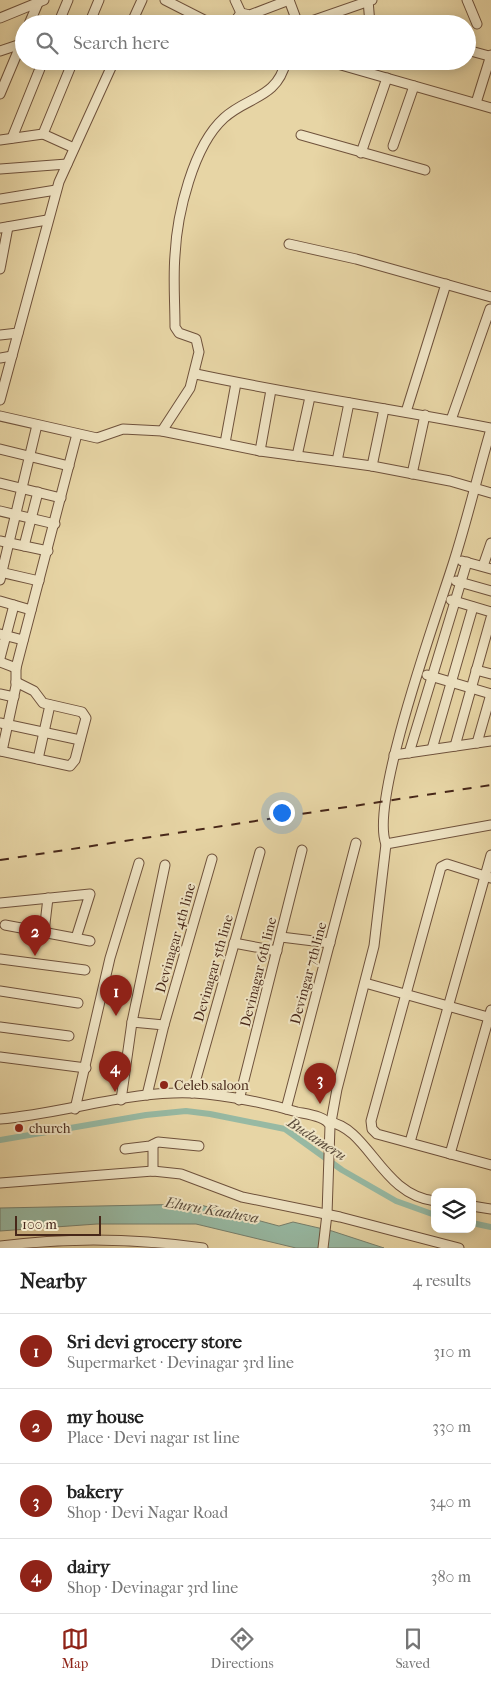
<!DOCTYPE html>
<meta charset="utf-8">
<style>
:root{--surface:#fff;--page:#f2f2f2;--text:#222;--muted:#767676;--line:#e0e0e0;--accent:#8f2418}
body{margin:0;font-family:"IM FELL French Canon",serif;background:var(--page);color:var(--text)}
.controls{position:absolute;right:15px;bottom:15px;display:grid;overflow:hidden;border-radius:10px;box-shadow:0 2px 12px #0003}
.controls button{width:45px;height:45px;display:grid;place-items:center;padding:0;border:0;border-bottom:1px solid var(--line);background:var(--surface);color:var(--text);font:25px sans-serif}
.scale{position:absolute;left:15px;bottom:12px;width:86px;box-sizing:border-box;padding-left:5px;border:2px solid #472719;border-top:0;font-size:14px;line-height:18px;white-space:nowrap;color:#472719;-webkit-text-stroke:4px #efe4c4;paint-order:stroke}
.you{position:absolute;left:281px;top:812px;width:18px;height:18px;margin:-12px;border:4px solid #fff;border-radius:50%;background:#1a73e8;box-shadow:0 0 0 8px #1a73e833}
.badge{display:grid;place-items:center;width:32px;height:32px;border-radius:50%;background:var(--accent);color:#fff;font-size:16px;font-weight:700}
.pin{position:absolute;translate:-50% -41px;filter:drop-shadow(0 1px 2px #0008)}
.pin::after{content:'';position:absolute;top:26px;width:18px;height:15px;background:inherit;clip-path:polygon(0 0,100% 0,50% 100%)}
.list{margin:0;padding:0;list-style:none}
h2{display:flex;justify-content:space-between;align-items:center;height:65px;margin:0;padding:0 20px;font-size:21px}
h2 small{font-size:16px;font-weight:400;color:var(--muted)}
.list li{display:grid;grid-template-columns:32px 1fr auto;gap:15px;align-items:center;box-sizing:border-box;height:75px;padding:0 20px;border-top:1px solid var(--line)}
.list b{display:block;font-size:19px;white-space:nowrap}
.list p{margin:0;font-size:16px;white-space:nowrap;color:var(--muted)}
.list em{font-size:16px;font-style:normal;color:var(--muted)}
.icon{flex:none;width:28px;height:28px;fill:none;stroke:currentColor;stroke-width:2;stroke-linecap:round;stroke-linejoin:round}
.map{position:relative;flex:none;width:491px;height:1248px;overflow:hidden}
.search{position:absolute;background:var(--surface);box-shadow:0 2px 12px #0003;left:15px;right:15px;top:15px;height:55px;display:flex;align-items:center;gap:12px;box-sizing:border-box;padding:0 18px;border-radius:28px;color:var(--muted);font-size:19px}
.sheet{height:365px;background:var(--surface)}
nav{display:flex;justify-content:space-around;align-items:center;box-sizing:border-box;height:70px;border-top:1px solid var(--line);background:var(--surface);font-size:14px;color:var(--muted)}
nav a{display:grid;justify-items:center;gap:2px}
nav .on{color:var(--accent)}
.map>svg:first-child{display:block}
.water{fill:#97b9a3;stroke:#777f6c}
.lines{fill:none;stroke-linecap:round;stroke-linejoin:round}
.canal{stroke:#97b9a3;stroke-width:6}
.minor-casing{stroke:#6f523c;stroke-width:11}
.minor{stroke:#efe4c4;stroke-width:9}
.rail{stroke:#472719;stroke-width:2;stroke-dasharray:9 9;stroke-linecap:butt}
.poi-dot{fill:#8f2418;stroke:#efe4c4;stroke-width:2}
.labels{text-anchor:middle;stroke-width:4;stroke-linejoin:round;paint-order:stroke}
.street-label{font-size:14px;fill:#472719;stroke:#efe4c4}
.poi-label{font-size:14px;fill:#472719;stroke:#efe4c4;text-anchor:start}
.water-label{font-size:15px;font-style:italic;fill:#5b4c3c;stroke:#efe4c4}
</style>
<div class="map">
<svg width="491" height="1248" viewBox="0 0 491 1248">
<rect width="100%" height="100%" fill="#e7d5a5"/>
<filter id="stains"><feTurbulence type="fractalNoise" baseFrequency=".004" numOctaves="4"/><feColorMatrix values="0 0 0 0 .2 0 0 0 0 .09 0 0 0 0 .02 0 0 0 .5 -.17"/></filter>
<radialGradient id="worn" r=".72"><stop offset=".6" stop-color="#630" stop-opacity="0"/><stop offset="1" stop-color="#630" stop-opacity=".3"/></radialGradient>
<polygon class="water" points="197,1204 279,1226 293,1222 332,1231 384,1248 296,1248 196,1224 97,1224 0,1231 0,1208"/>
<g class="lines">
<g class="canal">
<polyline points="0,1140 146,1115 186,1111 210,1114 285,1129 342,1170 396,1201 435,1215"/>
<polyline points="472,1223 491,1227"/>
</g>
<defs>
<g id="minor">
<polyline points="165,0 212,24"/>
<polyline points="235,0 241,13 250,15 289,0"/>
<polyline points="289,0 298,24"/>
<polyline points="368,0 370,24"/>
<polyline points="467,0 477,24"/>
<polyline points="0,18 44,0"/>
<polyline points="29,24 38,3"/>
<polyline points="58,24 68,0"/>
<polyline points="89,24 99,0"/>
<polyline points="131,24 142,0"/>
<polyline points="233,24 241,13"/>
<polyline points="303,24 372,0"/>
<polyline points="467,50 489,56"/>
<polyline points="0,51 21,44"/>
<polyline points="73,61 43,134 74,148"/>
<polyline points="327,61 491,108"/>
<polyline points="0,94 24,37"/>
<polyline points="476,103 491,55"/>
<polyline points="301,135 425,170"/>
<polyline points="12,138 43,61"/>
<polyline points="0,140 43,134"/>
<polyline points="393,146 414,86"/>
<polyline points="361,153 387,78"/>
<polyline points="0,169 67,164"/>
<polyline points="0,199 56,190"/>
<polyline points="0,228 47,220"/>
<polyline points="289,244 356,259 491,297"/>
<polyline points="0,269 8,227"/>
<polyline points="0,335 18,333"/>
<polyline points="0,358 12,356"/>
<path d="M196 374C294 395 393 409 491 428"/>
<polyline points="0,400 59,182 114,61"/>
<polyline points="406,412 446,284"/>
<polyline points="0,416 97,438 123,429 162,431 260,451 372,466 450,481 491,493"/>
<polyline points="451,420 490,309"/>
<path d="M162 431 190 388 199 352 196 339 179 333 175 327C175 303 173 278 175 255 177 214 193 146 224 118 248 96 277 99 286 61"/>
<polyline points="225,443 236,383"/>
<polyline points="0,449 69,466"/>
<polyline points="260,451 271,390"/>
<polyline points="297,456 310,397"/>
<polyline points="337,461 349,403"/>
<polyline points="372,466 384,409"/>
<polyline points="412,474 425,415"/>
<polyline points="0,483 61,498"/>
<polyline points="0,511 55,524"/>
<polyline points="0,541 48,551"/>
<polyline points="24,546 38,492"/>
<polyline points="462,561 491,569"/>
<polyline points="483,566 491,543"/>
<polyline points="0,572 39,581"/>
<polyline points="0,580 37,425"/>
<polyline points="456,581 491,591"/>
<polyline points="451,600 491,612"/>
<polyline points="0,601 31,610"/>
<polyline points="0,634 23,640"/>
<polyline points="0,658 14,605"/>
<polyline points="0,662 16,668"/>
<polyline points="476,670 491,674"/>
<polyline points="427,675 491,694"/>
<polyline points="0,694 14,697"/>
<polyline points="0,723 80,740"/>
<polyline points="477,743 491,694"/>
<polyline points="455,746 491,618"/>
<polyline points="432,749 473,607"/>
<polyline points="0,751 70,766 75,760 86,718 82,712 43,703 34,691 16,682"/>
<polyline points="2,751 16,686 16,668 77,434"/>
<polyline points="409,753 467,562"/>
<polyline points="394,755 491,741"/>
<polyline points="38,759 50,705"/>
<path d="M386 844C369 802 438 612 454 561 468 517 478 473 491 429"/>
<polyline points="491,878 447,864 441,867 371,1121 372,1129 377,1134 491,1165"/>
<polyline points="0,903 90,894 76,938"/>
<polyline points="5,925 90,941"/>
<polyline points="44,932 48,898"/>
<polyline points="281,937 330,943"/>
<polyline points="234,943 277,951"/>
<polyline points="0,959 85,970"/>
<polyline points="365,983 491,1018"/>
<polyline points="0,991 78,1003"/>
<polyline points="132,1022 164,1025 147,1095"/>
<polyline points="164,1025 212,859"/>
<polyline points="0,1027 69,1036"/>
<polyline points="0,1057 86,1068"/>
<polyline points="192,1093 260,852"/>
<polyline points="121,1100 132,1022 165,865"/>
<polyline points="239,1100 302,850"/>
<polyline points="75,1109 110,958 139,863"/>
<polyline points="286,1109 356,843"/>
<path d="M0 1119C58 1114 115 1095 173 1093 208 1091 263 1102 297 1112 306 1114 327 1116 330 1126L327 1214 323 1248"/>
<path d="M329 1122C369 1128 381 1195 435 1201"/>
<polyline points="331,1122 337,1089 374,946 386,844 491,825"/>
<polyline points="410,1142 491,855"/>
<polyline points="125,1149 150,1146 158,1142 199,1146"/>
<polyline points="450,1154 491,1010"/>
<polyline points="153,1171 153,1145"/>
<polyline points="0,1183 153,1171 181,1174 242,1197 340,1217 459,1248"/>
<polyline points="472,1206 491,1209"/>
<path d="M0 1246C69 1237 135 1238 203 1248"/>
</g>
</defs>
<use href="#minor" class="minor-casing"/>
<use href="#minor" class="minor"/>
<polyline class="rail" points="0,860 491,785"/>
</g>
<g class="poi-dot">
<circle cx="164" cy="1085" r="5"/>
<circle cx="19" cy="1128" r="5"/>
</g>
<g class="labels">
<g class="street-label">
<text transform="translate(175 938) rotate(-74)" y="5">Devinagar 4th line</text>
<text transform="translate(213 968) rotate(-74)" y="5">Devinagar 5th line</text>
<text transform="translate(258 972) rotate(-76)" y="5">Devinagar 6th line</text>
<text transform="translate(308 973) rotate(-75)" y="5">Devingar 7th line</text>
</g>
<g class="poi-label">
<text x="174" y="1090">Celeb saloon</text>
<text x="29" y="1133">church</text>
</g>
<g class="water-label">
<text transform="translate(317 1139) rotate(33)" y="5">Budameru</text>
<text transform="translate(212 1210) rotate(10)" y="5">Eluru Kaaluva</text>
</g>
</g>
<rect width="100%" height="100%" filter="url(#stains)"/>
<rect width="100%" height="100%" fill="url(#worn)"/>
</svg>
<div class="controls">
<button><svg class="icon" aria-label="layers" viewBox="0 0 24 24"><path d="M12 4l9 5-9 5-9-5zM3 14l9 5 9-5"/></svg></button>
</div>
<div class="scale">100 m</div>
<div class="you"></div>
<div class="pin badge" style="left:116px;top:1016px">1</div>
<div class="pin badge" style="left:35px;top:956px">2</div>
<div class="pin badge" style="left:320px;top:1104px">3</div>
<div class="pin badge" style="left:115px;top:1092px">4</div>
<div class="search"><svg class="icon" aria-label="search" viewBox="0 0 24 24"><circle cx="10" cy="10" r="6"/><path d="M15 15l6 6"/></svg>Search here</div>
</div>
<section class="sheet">
<h2>Nearby<small>4 results</small></h2>
<ul class="list">
<li><span class="badge">1</span><div><b>Sri devi grocery store</b><p>Supermarket · Devinagar 3rd line</p></div><em>310 m</em></li>
<li><span class="badge">2</span><div><b>my house</b><p>Place · Devi nagar 1st line</p></div><em>330 m</em></li>
<li><span class="badge">3</span><div><b>bakery</b><p>Shop · Devi Nagar Road</p></div><em>340 m</em></li>
<li><span class="badge">4</span><div><b>dairy</b><p>Shop · Devinagar 3rd line</p></div><em>380 m</em></li>
</ul>
</section>
<nav>
<a class="on"><svg class="icon" aria-label="map" viewBox="0 0 24 24"><path d="M3 6l6-2 6 2 6-2v14l-6 2-6-2-6 2zM9 4v14M15 6v14"/></svg>Map</a>
<a><svg class="icon" aria-label="directions" viewBox="0 0 24 24"><path d="M12 3l9 9-9 9-9-9zM9 14v-3h6M13 9l2 2-2 2"/></svg>Directions</a>
<a><svg class="icon" aria-label="saved" viewBox="0 0 24 24"><path d="M7 4h10v16l-5-4-5 4z"/></svg>Saved</a>
</nav>
